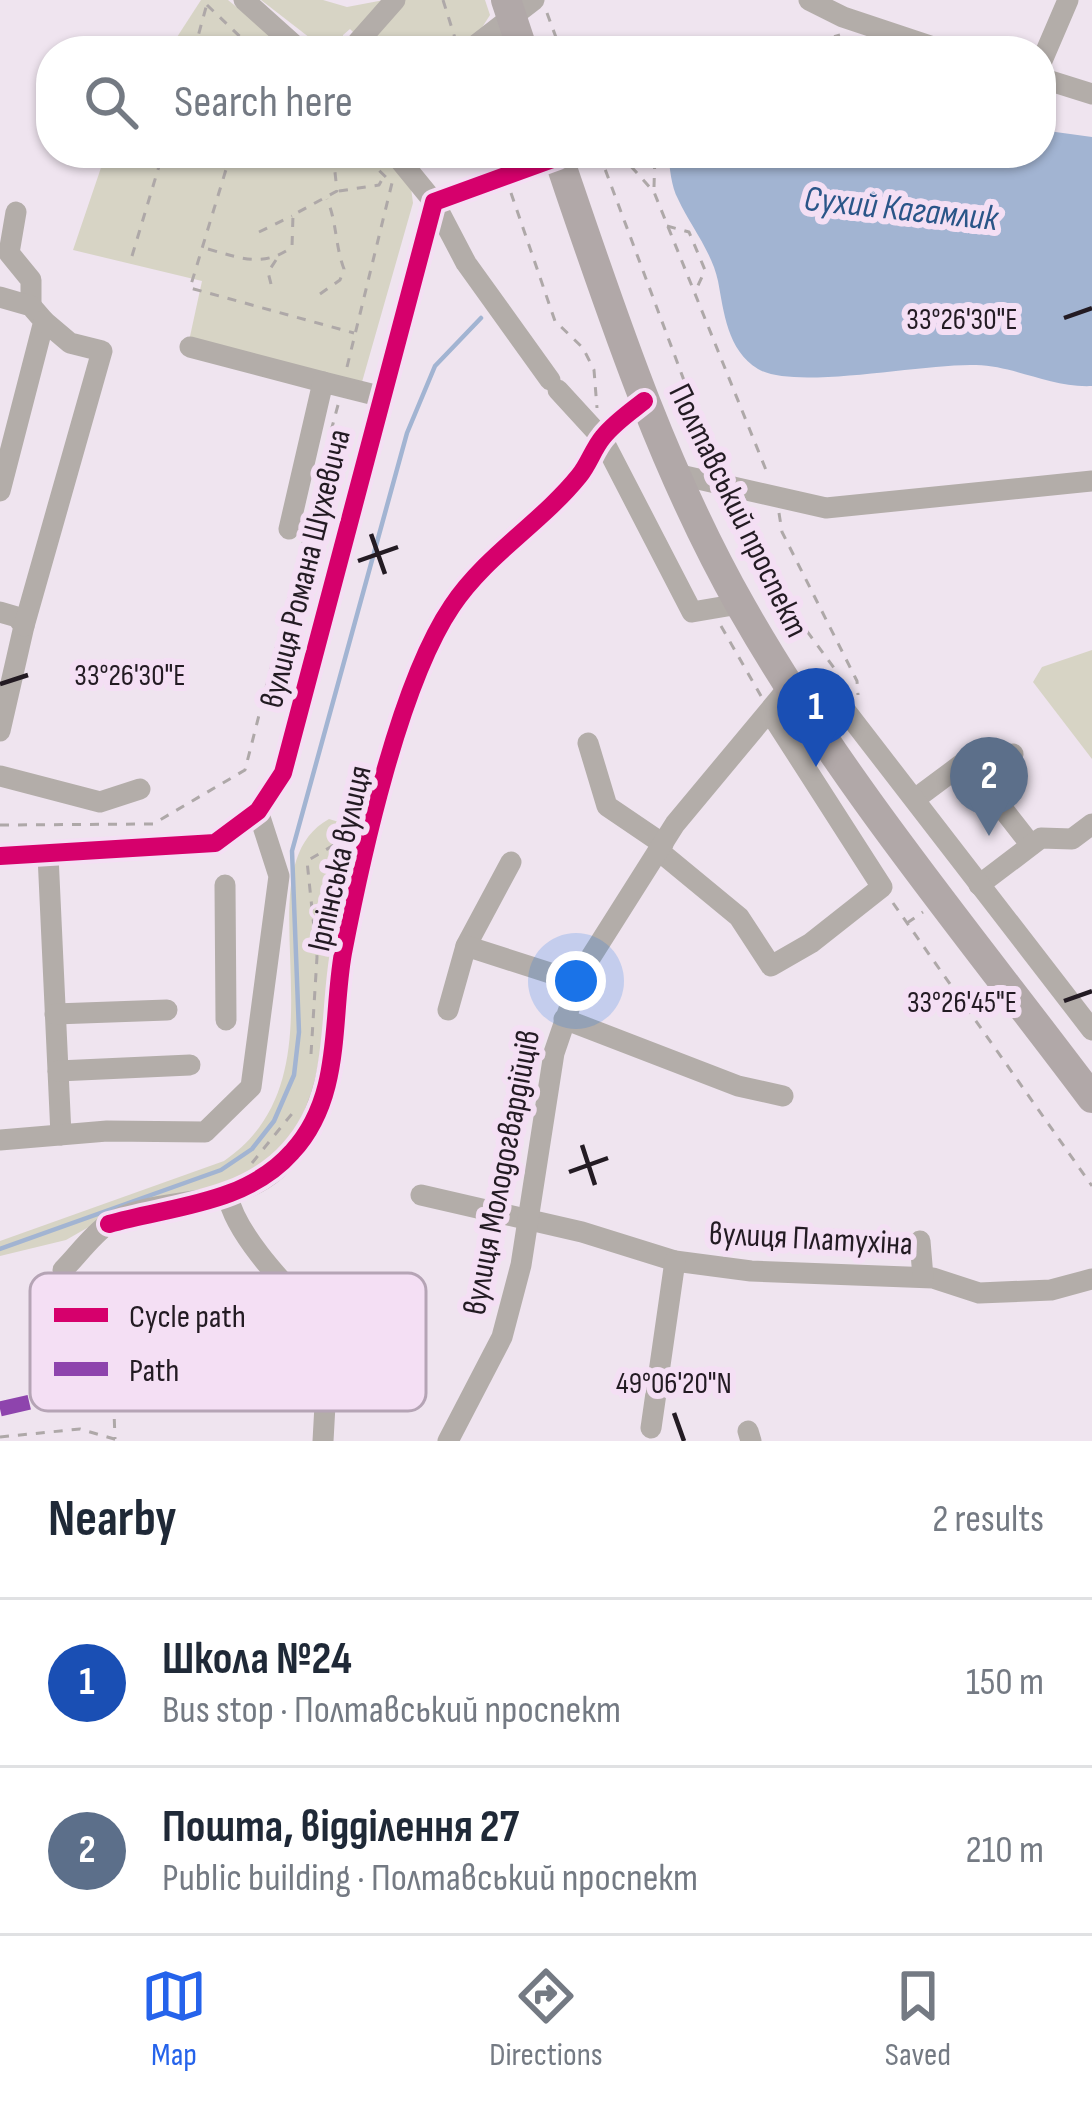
<!DOCTYPE html>
<meta charset="utf-8">
<style>
:root{--surface:#fff;--page:#f2f2f3;--text:#1f2937;--muted:#747a83;--line:#e0e1e3;--accent:#2563eb}
body{margin:0;font-family:"Sofia Sans Condensed",sans-serif;background:var(--page);color:var(--text)}
.you{position:absolute;left:576px;top:981px;width:42px;height:42px;margin:-30px;border:9px solid #fff;border-radius:50%;background:#1a73e8;box-shadow:0 0 0 18px #1a73e833}
.badge{display:grid;place-items:center;width:78px;height:78px;border-radius:50%;background:var(--accent);color:#fff;font-size:39px;font-weight:700}
.pin{position:absolute;translate:-50% -99px;filter:drop-shadow(0 3px 6px #0008)}
.pin::after{content:'';position:absolute;top:63px;width:42px;height:36px;background:inherit;clip-path:polygon(0 0,100% 0,50% 100%)}
.list{margin:0;padding:0;list-style:none}
h2{display:flex;justify-content:space-between;align-items:center;height:156px;margin:0;padding:0 48px;font-size:51px}
h2 small{font-size:39px;font-weight:400;color:var(--muted)}
.list li{display:grid;grid-template-columns:78px 1fr auto;gap:36px;align-items:center;box-sizing:border-box;height:168px;padding:0 48px;border-top:3px solid var(--line)}
.list b{display:block;font-size:45px;white-space:nowrap}
.list p{margin:0;font-size:39px;white-space:nowrap;color:var(--muted)}
.list em{font-size:39px;font-style:normal;color:var(--muted)}
.icon{flex:none;width:66px;height:66px;fill:none;stroke:currentColor;stroke-width:2;stroke-linecap:round;stroke-linejoin:round}
.map{position:relative;flex:none;width:1092px;height:1441px;overflow:hidden}
.search{position:absolute;background:var(--surface);box-shadow:0 3px 9px #0004;left:36px;right:36px;top:36px;height:132px;display:flex;align-items:center;gap:30px;box-sizing:border-box;padding:0 42px;border-radius:48px;color:var(--muted);font-size:45px}
.sheet{height:492px;background:var(--surface)}
nav{display:flex;justify-content:space-around;align-items:center;box-sizing:border-box;height:168px;border-top:3px solid var(--line);background:var(--surface);font-size:33px;color:var(--muted)}
nav a{display:grid;justify-items:center;gap:6px}
nav .on{color:var(--accent)}
.map>svg:first-child{display:block}
.green{fill:#d7d4c5}
.water{fill:#a2b4d2}
.lines{fill:none;stroke-linecap:round;stroke-linejoin:round}
.stream{stroke:#a2b4d2;stroke-width:4.5}
.path{stroke:#aea8a8;stroke-width:3;stroke-dasharray:9 9;stroke-linecap:butt}
.minor{stroke:#b3ada9;stroke-width:21}
.highway{stroke:#b1a8a8;stroke-width:30}
.quiet{stroke:#8e44ad;stroke-width:15;stroke-dasharray:30 15;stroke-linecap:butt}
.cycleway-casing{stroke:#f4dff4;stroke-width:26}
.cycleway{stroke:#d6006c;stroke-width:18}
.ticks{fill:none;stroke:#231b23;stroke-width:4.5}
.labels{text-anchor:middle;stroke-width:12;stroke-linejoin:round;paint-order:stroke}
.street-label{font-size:33px;fill:#231b23;stroke:#f4dff4}
.water-label{font-size:36px;font-style:italic;fill:#2a5588;stroke:#f4dff4}
.key{fill:#f4dff4;stroke:#b5a4b5;stroke-width:3}
.key-label{font-size:33px;fill:#231b23}
.ticks-label{font-size:30px;text-anchor:middle;fill:#231b23;stroke:#f4dff4;stroke-width:12;stroke-linejoin:round;paint-order:stroke}
</style>
<div class="map">
<svg width="1092" height="1441" viewBox="0 0 1092 1441">
<rect width="100%" height="100%" fill="#efe4ef"/>
<g class="green">
<polygon points="201,0 228,0 290,51 168,51"/>
<polygon points="261,0 323,0 347,7 384,0 354,33 350,29 343,35 343,42 323,48"/>
<polygon points="403,0 485,0 490,15 467,51 363,51"/>
<polygon points="106,153 386,153 411,188 413,203 362,382 189,341 202,281 73,250"/>
<polygon points="1092,650 1092,759 1033,682 1042,667"/>
<path d="M329 819 352 826 362 852 334 1018 303 1125 265 1169 219 1190 94 1224 66 1240 0 1256V1241L224 1161C356 1071 235 871 329 819Z"/>
</g>
<path class="water" d="M1041 130 1092 137V386C1051 388 1016 366 976 365 924 363 794 391 758 369 727 350 724 312 718 281 712 252 690 225 678 199 671 186 670 168 668 154L1041 153Z"/>
<g class="lines">
<polyline class="stream" points="0,1249 221,1170 252,1149 274,1121 294,1075 299,1032 292,851 407,433 435,366 481,318"/>
<g class="path">
<polyline points="443,0 455,38"/>
<polyline points="207,5 255,51"/>
<polyline points="547,13 561,51"/>
<polyline points="194,51 208,0"/>
<polyline points="782,51 840,35"/>
<polyline points="231,153 190,288 354,333"/>
<polyline points="599,153 716,466"/>
<polyline points="619,153 654,192 768,475"/>
<polyline points="654,187 655,153"/>
<polyline points="339,191 379,185 384,176"/>
<polyline points="511,193 555,321 583,348 594,370 597,408"/>
<polyline points="667,226 689,232 705,270 696,290"/>
<polyline points="259,232 292,216"/>
<path d="M208 249C240 258 263 268 292 247L293 215 337 191 334 163 323 153"/>
<polyline points="132,256 163,153"/>
<polyline points="271,284 268,272 276,260"/>
<path d="M320 294 340 280 344 269C335 245 337 223 327 199"/>
<polyline points="347,367 392,183 361,153"/>
<polyline points="331,431 338,405"/>
<polyline points="735,507 778,592 837,672"/>
<polyline points="779,513 782,532 857,681 858,695"/>
<polyline points="721,626 761,696"/>
<polyline points="0,825 153,824 245,770 304,539"/>
<polyline points="893,903 1092,1186"/>
<polyline points="907,923 923,912"/>
<polyline points="311,1054 317,957 307,861 349,836"/>
<polyline points="252,1163 295,1110"/>
<polyline points="113,1383 115,1439"/>
<polyline points="0,1437 80,1429 121,1441"/>
</g>
<g class="minor">
<polyline points="244,0 301,51"/>
<polyline points="809,0 843,17 945,51"/>
<polyline points="350,51 395,0"/>
<polyline points="468,51 534,0"/>
<polyline points="1041,63 1068,0"/>
<polyline points="1041,78 1092,94"/>
<polyline points="394,153 434,202 466,263 550,380"/>
<polyline points="16,212 9,253 31,280 31,306"/>
<polyline points="0,297 31,306 44,321 0,491"/>
<polyline points="190,347 323,382"/>
<polyline points="558,390 602,438 692,612 739,604"/>
<polyline points="676,474 826,508 1092,481"/>
<polyline points="289,529 323,382 379,396"/>
<polyline points="0,612 17,617 24,626 0,731"/>
<polyline points="24,626 102,351 70,343 44,321"/>
<polyline points="588,743 607,806 663,844"/>
<polyline points="970,767 1031,845"/>
<polyline points="0,776 100,802 140,789"/>
<polyline points="915,799 966,761 989,773 1013,754"/>
<polyline points="659,851 739,917 771,966 811,943 882,887 771,714"/>
<polyline points="48,855 61,1135"/>
<polyline points="0,856 215,843 258,811 283,773 434,202 558,157"/>
<polyline points="225,885 226,1020"/>
<polyline points="979,885 1041,838 1072,839 1092,824"/>
<polyline points="466,946 511,862"/>
<polyline points="448,1010 466,946 578,982"/>
<polyline points="55,1014 167,1010"/>
<polyline points="564,1019 738,1086 783,1096"/>
<polyline points="58,1071 190,1065"/>
<polyline points="0,1140 107,1131 205,1132 251,1087 279,876 258,811"/>
<polyline points="421,1195 582,1232 675,1261 751,1271 933,1278 979,1293 1051,1290 1092,1279"/>
<path d="M228 1196C236 1239 300 1300 329 1333L323 1441"/>
<polyline points="920,1241 923,1277"/>
<path d="M63 1270C77 1256 92 1235 108 1224 164 1189 249 1219 297 1146 340 1082 330 1016 345 945 365 847 397 689 452 606 486 555 541 523 579 476 589 465 593 449 603 437 614 423 630 412 644 401"/>
<polyline points="651,1428 675,1261"/>
<polyline points="748,1431 751,1441"/>
<polyline points="448,1441 502,1337 521,1265 554,1053 582,971 675,824 789,687 828,688 1092,1030"/>
</g>
<g class="highway">
<polyline points="506,0 523,51"/>
<path d="M557 153C610 308 661 466 742 608 841 782 972 938 1092 1098"/>
</g>
<polyline class="quiet" points="0,1409 113,1383"/>
<defs>
<g id="cycleway">
<polyline points="0,856 215,843 258,811 283,773 434,202 558,157"/>
<path d="M109 1224C172 1206 246 1204 292 1152 343 1097 331 1020 343 953 361 859 399 684 452 606 486 555 541 523 579 476 589 464 593 449 603 437 614 423 630 412 644 401"/>
</g>
</defs>
<use href="#cycleway" class="cycleway-casing"/>
<use href="#cycleway" class="cycleway"/>
</g>
<path class="ticks" d="M1064 318 1092 308M371 534 385 574M358 561 398 547M0 684 28 675M1064 1001 1092 991M582 1145 595 1185M569 1172 608 1158M674 1413 684 1441"/>
<g class="labels">
<g class="street-label">
<text transform="translate(740 510) rotate(64)" y="12">Полтавський проспект</text>
<text transform="translate(304 568) rotate(-76)" y="12">вулиця Романа Шухевича</text>
<text transform="translate(338 858) rotate(-77)" y="12">Ірпінська вулиця</text>
<text transform="translate(500 1172) rotate(-79)" y="12">вулиця Молодогвардійців</text>
<text transform="translate(811 1237) rotate(3)" y="12">вулиця Платухіна</text>
</g>
<g class="water-label">
<text transform="translate(901 207) rotate(6)" y="13">Сухий Кагамлик</text>
</g>
</g>
<rect x="30" y="1273" width="396" height="138" rx="18" class="key"/>
<rect x="54" y="1308" width="54" height="14" fill="#d6006c"/>
<rect x="54" y="1362" width="54" height="14" fill="#8e44ad"/>
<g class="key-label">
<text x="129" y="1327">Cycle path</text>
<text x="129" y="1381">Path</text>
</g>
<g class="ticks-label">
<text x="962" y="329">33°26'30"E</text>
<text x="130" y="685">33°26'30"E</text>
<text x="962" y="1012">33°26'45"E</text>
<text x="674" y="1393">49°06'20"N</text>
</g>
</svg>
<div class="you"></div>
<div class="pin badge" style="left:816px;top:767px;background:#1a4fb4">1</div>
<div class="pin badge" style="left:989px;top:836px;background:#5c6f8a">2</div>
<div class="search"><svg class="icon" aria-label="search" viewBox="0 0 24 24"><circle cx="10" cy="10" r="6"/><path d="M15 15l6 6"/></svg>Search here</div>
</div>
<section class="sheet">
<h2>Nearby<small>2 results</small></h2>
<ul class="list">
<li><span class="badge" style="background:#1a4fb4">1</span><div><b>Школа №24</b><p>Bus stop · Полтавський проспект</p></div><em>150 m</em></li>
<li><span class="badge" style="background:#5c6f8a">2</span><div><b>Пошта, відділення 27</b><p>Public building · Полтавський проспект</p></div><em>210 m</em></li>
</ul>
</section>
<nav>
<a class="on"><svg class="icon" aria-label="map" viewBox="0 0 24 24"><path d="M3 6l6-2 6 2 6-2v14l-6 2-6-2-6 2zM9 4v14M15 6v14"/></svg>Map</a>
<a><svg class="icon" aria-label="directions" viewBox="0 0 24 24"><path d="M12 3l9 9-9 9-9-9zM9 14v-3h6M13 9l2 2-2 2"/></svg>Directions</a>
<a><svg class="icon" aria-label="saved" viewBox="0 0 24 24"><path d="M7 4h10v16l-5-4-5 4z"/></svg>Saved</a>
</nav>
